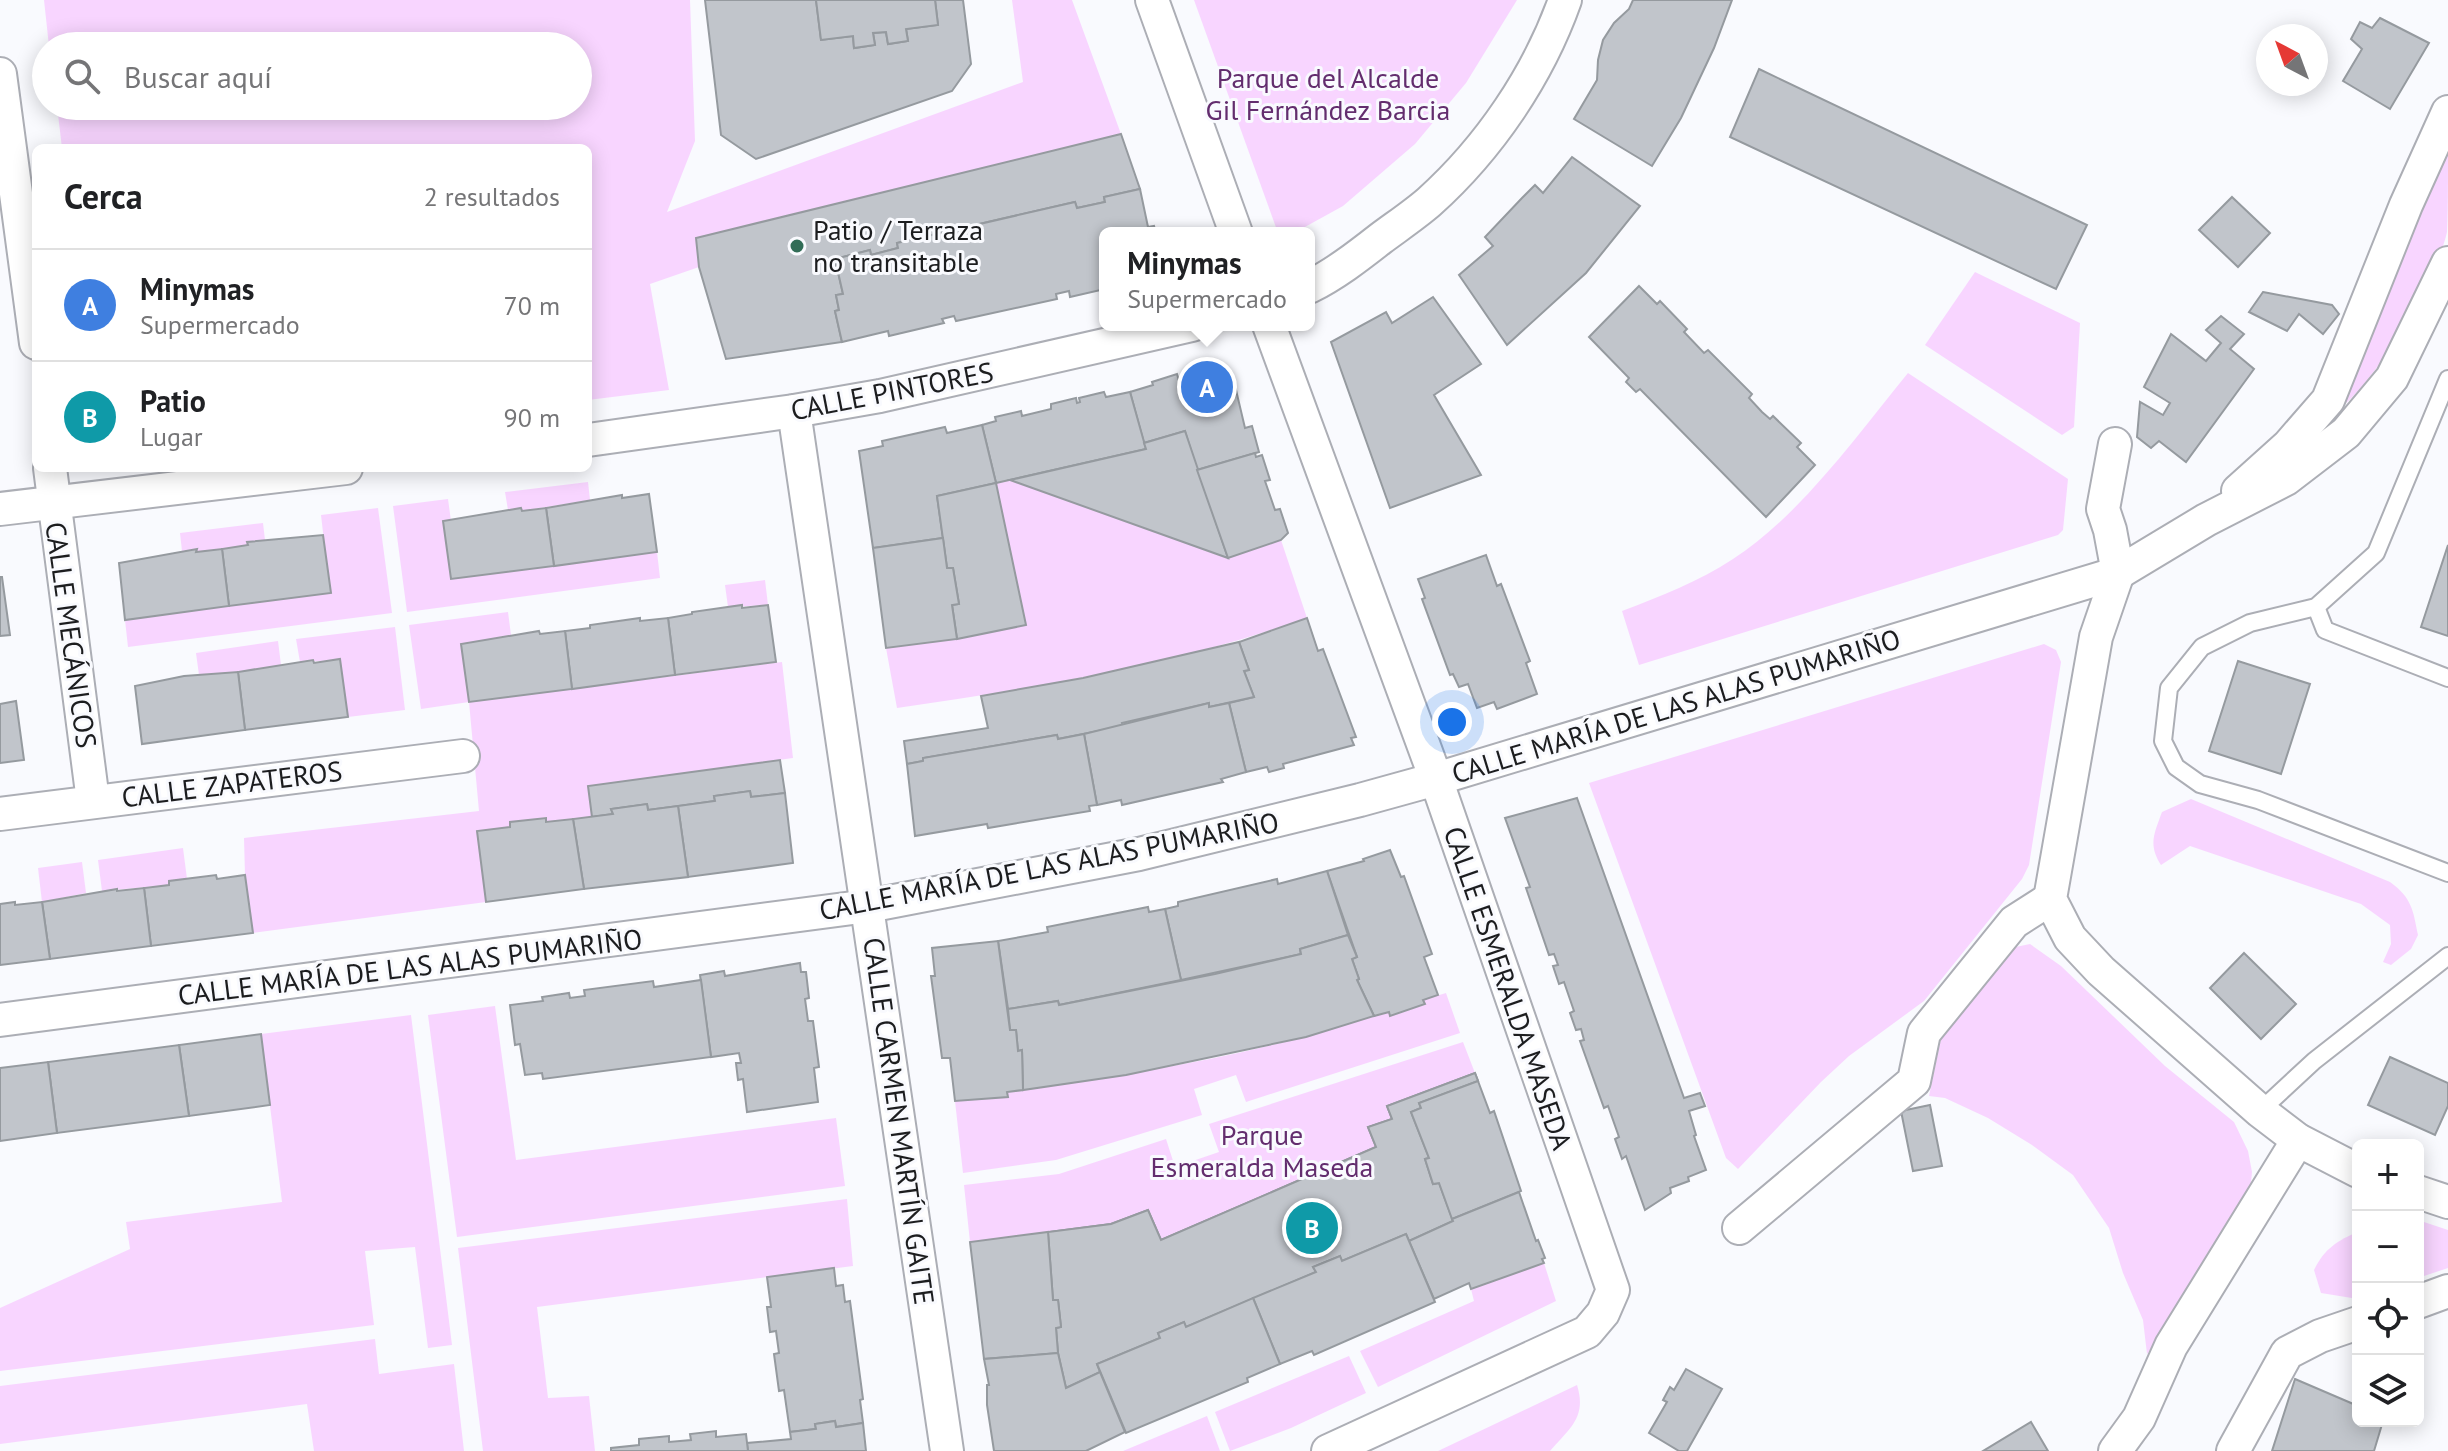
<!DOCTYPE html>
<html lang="es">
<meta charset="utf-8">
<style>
:root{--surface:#fff;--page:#f2f2f2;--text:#202124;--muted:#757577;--line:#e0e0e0;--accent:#ea580c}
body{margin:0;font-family:"PT Sans",sans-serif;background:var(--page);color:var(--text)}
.controls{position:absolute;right:24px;bottom:24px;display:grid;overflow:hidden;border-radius:12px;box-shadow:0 4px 20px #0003}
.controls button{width:72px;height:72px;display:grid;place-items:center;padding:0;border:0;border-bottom:2px solid var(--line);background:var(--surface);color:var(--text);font:40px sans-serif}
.compass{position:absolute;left:2256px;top:24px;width:72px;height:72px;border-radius:50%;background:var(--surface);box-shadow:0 4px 20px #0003;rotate:319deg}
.you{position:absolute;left:1452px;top:722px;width:28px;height:28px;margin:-20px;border:6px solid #fff;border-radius:50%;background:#1a73e8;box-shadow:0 0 0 12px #1a73e833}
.badge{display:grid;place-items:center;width:52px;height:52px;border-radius:50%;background:var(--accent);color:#fff;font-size:26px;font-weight:700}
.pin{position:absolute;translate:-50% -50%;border:4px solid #fff;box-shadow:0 2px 8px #0006}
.popup{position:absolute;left:1099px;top:227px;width:216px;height:104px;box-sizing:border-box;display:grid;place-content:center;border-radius:12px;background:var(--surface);filter:drop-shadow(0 2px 6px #0005);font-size:26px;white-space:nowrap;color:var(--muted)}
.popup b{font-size:30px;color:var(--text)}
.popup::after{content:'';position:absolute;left:50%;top:100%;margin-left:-16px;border:16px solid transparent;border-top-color:var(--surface)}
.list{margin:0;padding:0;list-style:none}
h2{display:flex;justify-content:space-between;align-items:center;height:104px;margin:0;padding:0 32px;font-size:34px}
h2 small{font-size:26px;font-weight:400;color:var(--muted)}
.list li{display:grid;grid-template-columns:52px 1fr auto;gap:24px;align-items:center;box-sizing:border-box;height:112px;padding:0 32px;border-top:2px solid var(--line)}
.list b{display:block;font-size:30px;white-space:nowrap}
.list p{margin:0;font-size:26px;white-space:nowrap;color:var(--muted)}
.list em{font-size:26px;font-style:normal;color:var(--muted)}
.icon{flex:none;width:44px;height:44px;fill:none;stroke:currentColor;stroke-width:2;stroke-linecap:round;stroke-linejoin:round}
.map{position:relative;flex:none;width:2448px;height:1451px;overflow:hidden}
.search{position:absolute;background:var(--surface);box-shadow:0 4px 20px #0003;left:32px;top:32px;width:560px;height:88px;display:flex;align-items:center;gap:20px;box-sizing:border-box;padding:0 28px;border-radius:44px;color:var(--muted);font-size:30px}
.panel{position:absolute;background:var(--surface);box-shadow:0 4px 20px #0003;left:32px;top:144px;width:560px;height:328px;border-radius:12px}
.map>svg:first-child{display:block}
.green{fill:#f8d5ff}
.building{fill:#c1c5cb;stroke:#959a9f;stroke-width:2}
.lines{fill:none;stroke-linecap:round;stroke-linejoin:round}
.service-casing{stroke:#acaeb5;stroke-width:20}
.minor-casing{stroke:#acaeb5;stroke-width:36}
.service{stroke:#fff;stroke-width:16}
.minor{stroke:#fff;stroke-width:32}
.poi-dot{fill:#326d57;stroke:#f9fafe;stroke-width:3}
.labels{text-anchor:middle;stroke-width:6;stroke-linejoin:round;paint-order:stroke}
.park-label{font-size:28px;fill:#632d6e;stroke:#f9fafe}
.poi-label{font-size:28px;fill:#1c1d1f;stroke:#f9fafe;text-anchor:start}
.street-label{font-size:28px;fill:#1c1d1f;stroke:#f9fafe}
</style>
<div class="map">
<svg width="2448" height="1451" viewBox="0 0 2448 1451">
<rect width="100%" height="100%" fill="#f9fafe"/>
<g class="green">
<polygon points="44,0 690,0 695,141 667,212 1023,82 1012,0 1072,0 1121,134 696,238 699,267 650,284 669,390 588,400 588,148 62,148 57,106 578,106 578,46 49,46"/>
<polygon points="1194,0 1517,0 1466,83 1415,144 1343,206 1294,233 1278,233"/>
<path d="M2448 145C2448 169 2448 211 2447 232 2436 281 2378 379 2338 410L2389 281Z"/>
<polygon points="1975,272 2080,323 2074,427 2062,435 1925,345"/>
<path d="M1908 373 2068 479 2063 530 2058 535 1639 665 1622 611C1661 596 1698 582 1733 559 1800 516 1858 434 1908 373Z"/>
<path d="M1010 480 1228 558 1281 540 1307 618C1174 665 1036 688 897 708L886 648 957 639 1025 625 996 483Z"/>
<polygon points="588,482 590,500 522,511 508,510 505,492"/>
<polygon points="448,499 451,521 443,522 451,579 657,552 660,578 407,612 393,506"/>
<polygon points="378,508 392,613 128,647 125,620 330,593 321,515"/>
<polygon points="263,523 265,540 248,542 248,545 196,552 196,549 182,551 180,533"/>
<polygon points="765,580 768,605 728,607 725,585"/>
<polygon points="508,612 511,635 489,639 470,702 782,662 793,758 589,786 592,817 546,822 545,818 510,822 510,827 477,832 486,902 253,933 245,875 244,838 479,811 469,702 421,709 409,625"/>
<polygon points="395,627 405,710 348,717 340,660 300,662 296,639"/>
<polygon points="278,641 281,665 213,676 212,673 199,675 196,653"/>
<polygon points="2044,644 2056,650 2061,662 2029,865 2022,879 1924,1001 1849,1056 1821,1082 1738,1169 1726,1158 1589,783"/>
<path d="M2191 799 2390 882C2412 898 2413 910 2418 935L2411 949 2391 965 2383 962 2391 944 2390 925 2361 904 2190 846 2161 865C2148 845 2154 834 2162 812Z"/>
<polygon points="183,848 187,879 169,881 169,885 102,891 98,860"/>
<polygon points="82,862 86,893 42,902 38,868"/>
<polygon points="2030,944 2061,966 2165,1066 2234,1122 2248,1151 2252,1172 2250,1192 2159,1339 2147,1354 2143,1320 2123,1273 2109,1228 2073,1175 2032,1145 1988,1118 1945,1098 1929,1096 1944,1024 2011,948"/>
<path d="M1446 993 1460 1033 1246 1102 1236 1075 1194 1089 1202 1115 1056 1160 963 1173 955 1101 1007 1097V1092C1107 1078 1209 1063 1307 1036 1335 1029 1361 1019 1389 1012L1391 1016 1424 1005 1423 1000Z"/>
<polygon points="495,1006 516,1160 836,1118 845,1186 457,1237 428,1015"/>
<polygon points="411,1015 452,1345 428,1348 415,1247 365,1251 374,1325 0,1371 0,1308 130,1249 126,1222 282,1202 261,1034"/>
<polygon points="1463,1042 1475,1073 1387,1106 1392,1119 1368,1128 1376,1147 1161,1240 1147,1210 1111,1224 970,1242 964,1185 1059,1174 1166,1139 1175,1167 1219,1152 1209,1124"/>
<polygon points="847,1199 853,1266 537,1307 548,1398 589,1396 595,1451 483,1451 458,1248"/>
<polygon points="2418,1220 2448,1230 2448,1268 2418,1278"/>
<path d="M2358 1232V1299L2321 1293 2314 1270C2324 1249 2338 1240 2358 1232Z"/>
<polygon points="1544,1263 1556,1301 1378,1387 1360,1351 1474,1301 1471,1289"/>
<polygon points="375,1339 379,1374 454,1364 464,1451 314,1451 307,1404 0,1444 0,1386"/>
<polygon points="1349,1356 1366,1393 1291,1428 1230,1451 1215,1412"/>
<path d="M1577 1385C1587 1417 1570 1428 1550 1451H1438Z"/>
<polygon points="1207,1416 1220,1451 1123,1451"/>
</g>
<g class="building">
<polygon points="705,0 816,0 821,40 853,36 854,48 875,45 873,33 886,32 888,44 908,41 906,29 938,25 935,0 963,0 971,64 952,91 756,159 721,135"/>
<polygon points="816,0 935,0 938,25 906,29 908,41 888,44 886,32 873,33 875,45 854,48 853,36 821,40"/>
<polygon points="1633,0 1732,0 1714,48 1681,118 1652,166 1574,119 1597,80 1598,60 1603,40 1614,23 1629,9"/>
<polygon points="2380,18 2429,43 2390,109 2343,81 2362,49 2351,39 2360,22 2372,28"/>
<polygon points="1759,69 2087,225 2056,289 1730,137"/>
<polygon points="1121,134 1140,189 1104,197 1105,202 1077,208 1075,202 897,243 898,248 871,255 870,250 835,259 843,294 836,295 839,310 835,311 842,342 726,359 699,267 696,238"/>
<polygon points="1572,157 1640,206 1586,273 1507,345 1459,275 1493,246 1485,237 1522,198 1535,185 1543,193"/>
<polygon points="1140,189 1148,227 1154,226 1156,233 1105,233 1105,289 1070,297 1069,291 1056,294 1057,299 956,321 954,316 942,319 944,323 889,336 888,331 842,342 835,311 839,310 836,295 843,294 835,259 870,250 871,255 898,248 897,243 1075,202 1077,208 1105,202 1104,197"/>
<polygon points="2232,197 2270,233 2238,267 2199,230"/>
<polygon points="1639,286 1657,304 1660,301 1687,329 1684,332 1704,353 1708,350 1752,394 1749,398 1762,412 1770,419 1773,416 1801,443 1797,447 1815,465 1766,517 1640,389 1636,392 1626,382 1629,378 1589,337"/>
<polygon points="2263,292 2332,305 2339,314 2323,334 2299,314 2287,331 2249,312"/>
<polygon points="1433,297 1481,364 1434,395 1481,475 1390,508 1331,342 1386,312 1392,323"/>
<polygon points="2221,316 2244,334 2230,349 2254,369 2186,462 2159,441 2151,448 2137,437 2140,402 2163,415 2170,403 2144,387 2171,334 2206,361 2221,343 2206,330"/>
<polygon points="1218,365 1219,371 1225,369 1227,375 1232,373 1245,428 1252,426 1259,452 1197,470 1185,431 1144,443 1130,392 1153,385 1152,382 1177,374 1179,381 1194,377 1193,373"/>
<polygon points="1104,392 1106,397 1130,392 1146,449 996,483 982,425 996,421 995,417 1021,411 1022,416 1051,409 1051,404 1076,398 1077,403 1080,402 1079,398"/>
<polygon points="982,425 996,483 937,496 943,538 873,548 859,451 883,446 882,441 945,427 947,433"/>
<polygon points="1185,431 1228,558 1010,480 1146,449 1144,443"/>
<polygon points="1255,453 1256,457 1262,455 1270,480 1265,481 1275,510 1280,509 1288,533 1281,540 1228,558 1197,470"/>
<polygon points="996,483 1026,625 957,639 952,605 959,604 953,568 947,568 937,496"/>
<polygon points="649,494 657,552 554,566 546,508 622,495 622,498"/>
<polygon points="521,508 522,511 546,508 554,566 451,579 443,521"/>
<polygon points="323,535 331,593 229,606 222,549 248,545 247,542"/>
<polygon points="943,538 947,568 953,568 959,604 952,605 957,639 886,648 873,548"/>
<polygon points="2448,545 2448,636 2421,627"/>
<polygon points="197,549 196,552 222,549 229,606 125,620 119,563"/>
<polygon points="1486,555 1497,586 1501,584 1530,661 1526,663 1537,694 1497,709 1494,702 1477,708 1468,684 1459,687 1453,674 1450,675 1422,599 1425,598 1418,579"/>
<polygon points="0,577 2,577 10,635 0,636"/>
<polygon points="742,605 742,608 768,605 776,662 675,675 668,618 692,614 692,612"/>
<polygon points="640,618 640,621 668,618 675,675 572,689 565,631 590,628 590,625"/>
<polygon points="1307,618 1318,651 1323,649 1356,737 1351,738 1354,745 1283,764 1284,768 1269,772 1267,767 1246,772 1229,703 1254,697 1244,671 1249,670 1239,642"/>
<polygon points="539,631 540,634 565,631 572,689 469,702 461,644"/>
<polygon points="1239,642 1249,670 1244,671 1254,697 1209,707 1209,703 1122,723 1123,726 1058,739 1057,735 923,758 923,761 907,764 904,741 988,728 981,696 1083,678"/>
<polygon points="340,659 348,717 245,730 238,672 313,660 314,663"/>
<polygon points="2238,661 2310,684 2281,774 2209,751"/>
<polygon points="238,672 245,730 142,744 135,686 184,676"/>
<polygon points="16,701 24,760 0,763 0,704"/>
<polygon points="1209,703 1209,707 1229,703 1246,772 1221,779 1223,782 1122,805 1121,800 1097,805 1084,734"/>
<polygon points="1084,734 1097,805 1089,806 1090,811 988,828 987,824 915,836 907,764 923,761 923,758 1057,735 1058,739"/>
<polygon points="780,760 785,793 751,797 750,791 714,796 715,801 678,806 648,810 647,804 611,809 613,814 592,817 588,786"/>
<polygon points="750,791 751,797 785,793 793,863 688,877 678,806 715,801 714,796"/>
<polygon points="1577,798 1684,1098 1700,1093 1705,1106 1689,1111 1696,1135 1694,1136 1706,1170 1688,1177 1689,1181 1670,1188 1671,1193 1645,1210 1626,1156 1622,1159 1615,1139 1619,1137 1608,1106 1604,1108 1580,1041 1584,1040 1581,1029 1576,1030 1570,1013 1574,1011 1564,982 1559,984 1553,966 1558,965 1554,954 1549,955 1526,888 1530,887 1505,818"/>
<polygon points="647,804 648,810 678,806 688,877 584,889 573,819 613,814 611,809"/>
<polygon points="546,818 546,822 573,819 584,889 486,902 477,831 510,827 510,822"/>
<polygon points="1390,850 1401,877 1404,876 1432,954 1424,957 1438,995 1423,1000 1425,1004 1390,1016 1389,1012 1374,1016 1357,980 1359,979 1352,959 1357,957 1327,871 1364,861 1363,859"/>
<polygon points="1327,871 1348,935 1300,949 1301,954 1181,980 1165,909 1178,906 1178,902 1277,879 1278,884"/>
<polygon points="216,875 217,879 245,875 253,933 151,946 144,888 169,885 169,881"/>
<polygon points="144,888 151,946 50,959 42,902 117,889 117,891"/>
<polygon points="15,902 15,905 42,902 50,959 0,965 0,904"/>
<polygon points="1148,907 1149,912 1165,909 1181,980 1059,1005 1058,1001 1008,1009 998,941 1048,932 1047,927"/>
<polygon points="1348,935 1357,957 1352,959 1359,979 1357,980 1374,1016 1306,1037 1126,1075 1023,1090 1022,1050 1018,1051 1016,1030 1010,1030 1008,1009 1058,1001 1059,1005 1215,974 1301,954 1300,949"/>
<polygon points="998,941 1010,1030 1016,1030 1018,1051 1022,1050 1023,1090 1007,1092 1008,1097 955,1101 950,1058 942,1058 931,976 935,976 932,948"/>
<polygon points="2244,953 2296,1004 2261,1039 2210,988"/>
<polygon points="800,963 801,972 806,972 809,998 805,999 808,1021 813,1021 819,1067 814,1068 818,1102 747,1112 743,1079 738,1080 736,1063 741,1063 739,1053 711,1057 700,975 724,971 725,976"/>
<polygon points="701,980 711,1057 543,1079 542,1073 525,1075 520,1044 515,1045 510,1005 543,1001 542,997 569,993 570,998 585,996 584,990 653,981 654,987"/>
<polygon points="261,1034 270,1105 189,1116 179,1045"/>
<polygon points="179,1045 189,1116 57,1133 48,1062"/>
<polygon points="2390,1057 2448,1083 2448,1106 2435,1135 2368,1105"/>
<polygon points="48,1062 57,1133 0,1141 0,1068"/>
<polygon points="1475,1073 1478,1081 1419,1103 1421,1108 1411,1112 1429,1158 1425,1159 1433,1184 1439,1183 1453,1221 1409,1241 1406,1234 1342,1261 1340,1256 1313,1267 1316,1272 1186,1327 1184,1322 1158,1333 1160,1338 1097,1364 1100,1372 1066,1388 1058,1353 1056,1328 1061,1327 1058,1300 1053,1300 1048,1232 1111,1224 1148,1210 1161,1240 1376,1147 1368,1127 1392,1119 1387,1106"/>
<polygon points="1475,1073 1478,1081 1419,1103 1421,1108 1411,1112 1429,1158 1425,1159 1433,1184 1439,1183 1453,1221 1409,1241 1406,1234 1342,1261 1340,1256 1313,1267 1316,1272 1186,1327 1184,1322 1158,1333 1160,1338 1097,1364 1100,1372 1066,1388 1058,1353 1056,1328 1061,1327 1058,1300 1053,1300 1048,1232 1111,1224 1148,1210 1161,1240 1376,1147 1368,1127 1392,1119 1387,1106"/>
<polygon points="1478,1081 1490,1113 1494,1111 1521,1191 1452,1219 1439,1183 1433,1184 1425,1159 1429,1158 1411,1112 1421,1108 1419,1103"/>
<polygon points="1930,1105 1942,1166 1913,1171 1901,1111"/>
<polygon points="1519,1192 1536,1241 1538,1240 1545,1258 1542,1259 1544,1263 1471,1289 1469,1283 1434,1299 1409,1241 1453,1221 1452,1219"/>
<polygon points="1048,1232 1053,1300 1058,1300 1061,1327 1056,1328 1058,1353 984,1359 970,1242"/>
<polygon points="1406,1234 1435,1302 1314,1355 1312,1351 1280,1364 1253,1298 1316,1272 1313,1267 1340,1256 1342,1261"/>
<polygon points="834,1268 836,1286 843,1285 845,1302 850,1301 863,1399 860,1400 863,1423 836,1427 835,1421 815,1424 816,1429 790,1432 784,1390 779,1391 774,1354 779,1353 776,1331 770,1332 767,1307 771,1307 767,1277"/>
<polygon points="1253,1298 1280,1364 1247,1378 1248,1382 1126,1433 1097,1364 1160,1338 1158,1333 1184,1322 1186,1327"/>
<polygon points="1058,1353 1066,1388 1100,1372 1125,1432 1086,1451 994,1451 987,1405 987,1385 989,1385 984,1359"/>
<polygon points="1686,1369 1722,1389 1687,1451 1679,1451 1649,1433 1667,1402 1663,1400 1670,1387 1674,1390"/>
<polygon points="2295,1379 2358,1406 2358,1421 2383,1421 2374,1451 2272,1451"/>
<polygon points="835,1421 836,1427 863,1423 866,1451 748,1451 747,1443 791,1439 790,1432 816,1429 815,1424"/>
<polygon points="2031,1422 2048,1451 1983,1451"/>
<polygon points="716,1431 716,1437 746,1434 748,1451 611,1451 611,1448 639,1445 639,1439 669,1436 669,1442 691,1440 690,1434"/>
</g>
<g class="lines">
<defs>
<g id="service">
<polyline points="2448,379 2376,553 2316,607 2250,623 2202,647 2169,688 2163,741 2176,767 2200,784 2258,800 2448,873"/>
<polyline points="2316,607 2325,630 2448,678"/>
<polyline points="2260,1111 2314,1061 2448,956"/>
</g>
<g id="minor">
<polyline points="1152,0 1236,233"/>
<polyline points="0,74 36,343"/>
<path d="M1309 287C1335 274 1357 257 1380 239 1396 227 1414 215 1429 202 1489 148 1538 76 1565 0"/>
<polyline points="1269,325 1436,779 1613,1290 1603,1313 1587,1332 1328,1451"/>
<polyline points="794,411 947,1451"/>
<polyline points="588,440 794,411 880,396 1192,325"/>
<polyline points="2115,444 2103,509 2110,530 2118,573 2096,637 2050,899 2070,938 2101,971 2260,1111 2298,1140 2358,1171"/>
<polyline points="50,468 93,801"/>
<polyline points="2238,491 2288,446 2328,400 2406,205 2448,112"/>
<polyline points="0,509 346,468"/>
<polyline points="0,814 463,756"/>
<polyline points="0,1020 868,906 1139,854 1360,800 1436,779 2118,573 2206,520 2286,479 2346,433 2392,378 2448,263"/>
<polyline points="2418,1192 2448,1202"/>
<polyline points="1739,1228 1914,1081 1924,1033 2014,922 2050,899"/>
<polyline points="2418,1302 2448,1291"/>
<polyline points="2115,1451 2139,1418 2171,1346 2298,1140"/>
<polyline points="2233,1451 2287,1353 2320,1336 2358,1323"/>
</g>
</defs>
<use href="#service" class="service-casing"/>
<use href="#minor" class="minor-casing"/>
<use href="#service" class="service"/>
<use href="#minor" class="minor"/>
</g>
<circle class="poi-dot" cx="797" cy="246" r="8"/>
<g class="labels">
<g class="park-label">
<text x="1328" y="88">Parque del Alcalde<tspan x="1328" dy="32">Gil Fernández Barcia</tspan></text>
<text x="1262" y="1145">Parque<tspan x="1262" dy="32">Esmeralda Maseda</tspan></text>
</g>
<g class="poi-label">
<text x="813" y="240">Patio / Terraza<tspan x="813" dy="32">no transitable</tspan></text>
</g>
<g class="street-label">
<text transform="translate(892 391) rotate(-11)" y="10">CALLE PINTORES</text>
<text transform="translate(71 635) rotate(82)" y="10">CALLE MECÁNICOS</text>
<text transform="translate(1676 706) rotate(-17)" y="10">CALLE MARÍA DE LAS ALAS PUMARIÑO</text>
<text transform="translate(232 784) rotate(-7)" y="10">CALLE ZAPATEROS</text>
<text transform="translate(1049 866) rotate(-11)" y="10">CALLE MARÍA DE LAS ALAS PUMARIÑO</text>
<text transform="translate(410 967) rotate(-7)" y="10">CALLE MARÍA DE LAS ALAS PUMARIÑO</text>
<text transform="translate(1508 988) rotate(71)" y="10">CALLE ESMERALDA MASEDA</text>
<text transform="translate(899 1121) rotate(82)" y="10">CALLE CARMEN MARTÍN GAITE</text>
</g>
</g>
</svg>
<div class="controls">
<button>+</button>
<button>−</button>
<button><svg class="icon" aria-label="locate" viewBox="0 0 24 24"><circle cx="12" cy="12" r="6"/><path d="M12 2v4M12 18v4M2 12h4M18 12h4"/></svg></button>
<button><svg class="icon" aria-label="layers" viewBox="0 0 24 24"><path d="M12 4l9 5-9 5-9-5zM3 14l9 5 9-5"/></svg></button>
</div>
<svg class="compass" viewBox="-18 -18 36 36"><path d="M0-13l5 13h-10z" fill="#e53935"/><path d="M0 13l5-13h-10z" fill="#757577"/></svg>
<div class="you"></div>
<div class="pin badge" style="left:1207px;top:387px;background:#3f7fe0">A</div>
<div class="popup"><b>Minymas</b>Supermercado</div>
<div class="pin badge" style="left:1312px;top:1228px;background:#0f9aa8">B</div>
<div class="search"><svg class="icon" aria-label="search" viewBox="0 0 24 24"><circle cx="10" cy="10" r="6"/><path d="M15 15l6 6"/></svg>Buscar aquí</div>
<section class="panel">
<h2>Cerca<small>2 resultados</small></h2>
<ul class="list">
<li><span class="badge" style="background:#3f7fe0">A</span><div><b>Minymas</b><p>Supermercado</p></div><em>70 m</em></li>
<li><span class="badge" style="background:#0f9aa8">B</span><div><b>Patio</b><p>Lugar</p></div><em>90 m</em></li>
</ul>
</section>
</div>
